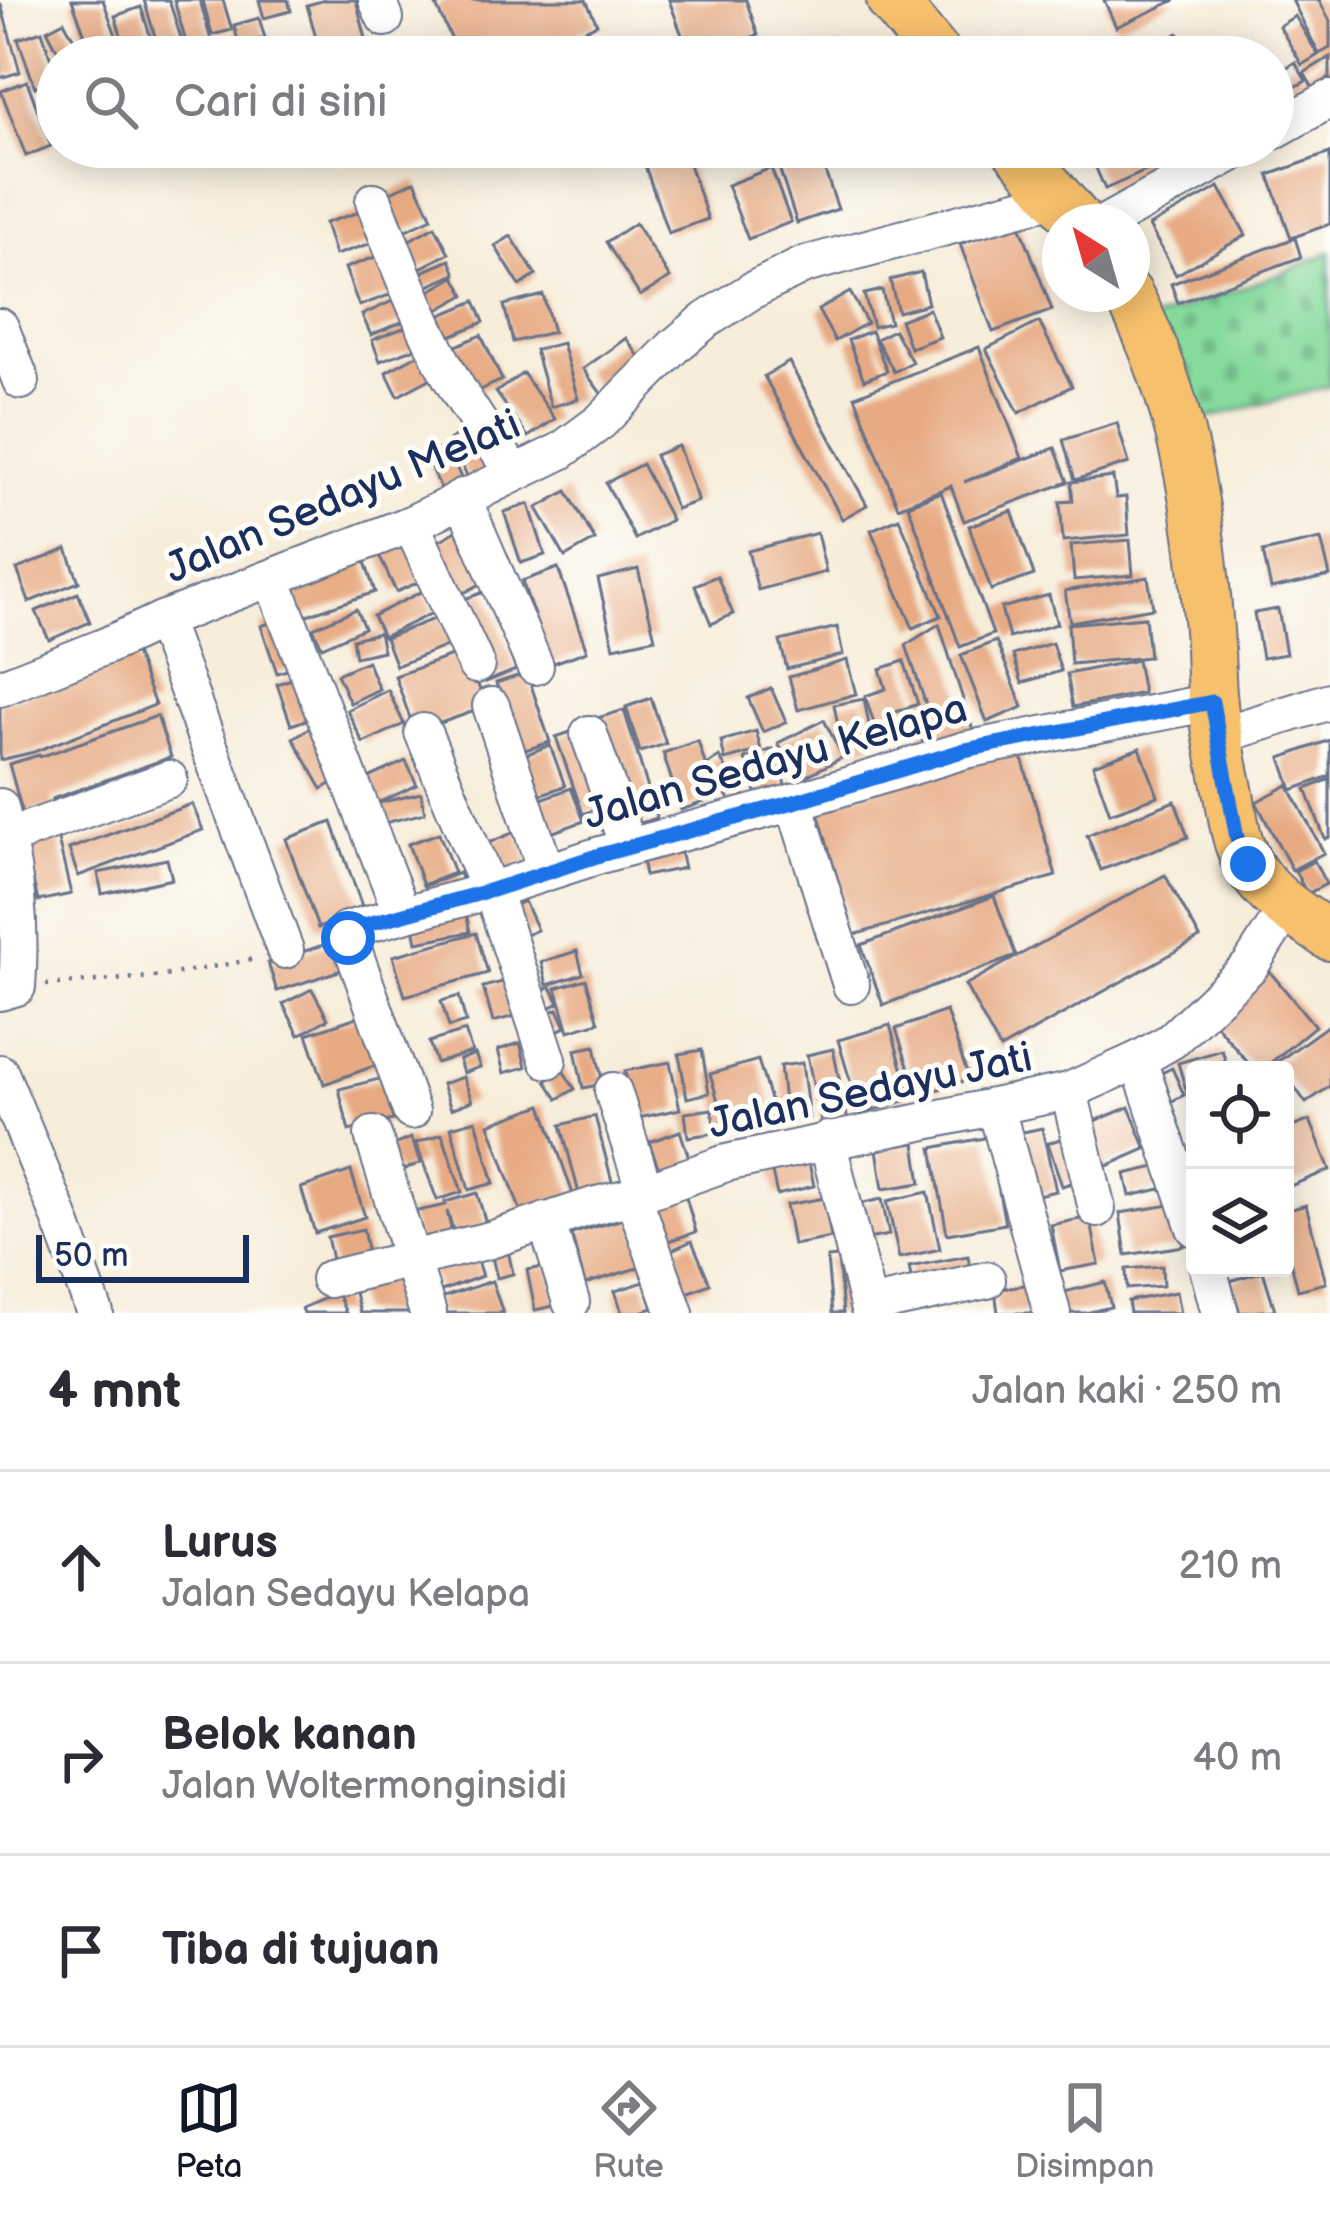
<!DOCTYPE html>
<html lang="id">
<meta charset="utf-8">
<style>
:root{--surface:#fff;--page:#f7f7f7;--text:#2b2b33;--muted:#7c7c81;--line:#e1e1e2;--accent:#111827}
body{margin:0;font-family:"Balsamiq Sans",sans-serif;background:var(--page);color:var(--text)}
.controls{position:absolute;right:36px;bottom:36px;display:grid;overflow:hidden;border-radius:12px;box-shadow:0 6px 30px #0003}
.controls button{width:108px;height:108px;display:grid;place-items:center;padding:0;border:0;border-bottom:3px solid var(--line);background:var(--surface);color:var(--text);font:60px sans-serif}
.compass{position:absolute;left:1042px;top:204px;width:108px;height:108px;border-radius:50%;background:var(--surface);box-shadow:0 6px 30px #0003;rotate:323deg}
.scale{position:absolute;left:36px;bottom:30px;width:213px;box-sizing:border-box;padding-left:12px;border:6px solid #1b2f5e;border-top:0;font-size:33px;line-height:42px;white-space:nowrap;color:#1b2f5e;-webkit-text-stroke:9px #fdfcf7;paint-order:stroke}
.stop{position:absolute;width:36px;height:36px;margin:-27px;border:9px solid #1a73e8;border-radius:50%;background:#fff}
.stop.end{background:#1a73e8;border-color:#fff;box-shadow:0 3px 12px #0008}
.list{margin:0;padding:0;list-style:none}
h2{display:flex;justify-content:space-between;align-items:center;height:156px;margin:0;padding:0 48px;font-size:51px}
h2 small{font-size:39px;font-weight:400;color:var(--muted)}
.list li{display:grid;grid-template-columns:78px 1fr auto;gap:36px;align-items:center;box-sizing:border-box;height:192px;padding:0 48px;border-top:3px solid var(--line)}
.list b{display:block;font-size:45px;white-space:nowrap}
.list p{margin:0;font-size:39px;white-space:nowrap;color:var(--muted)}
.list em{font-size:39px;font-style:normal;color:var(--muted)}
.icon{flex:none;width:66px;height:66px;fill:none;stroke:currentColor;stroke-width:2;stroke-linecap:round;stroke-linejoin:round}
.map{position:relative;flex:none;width:1330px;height:1313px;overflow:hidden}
.search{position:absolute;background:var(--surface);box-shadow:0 6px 30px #0003;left:36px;right:36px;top:36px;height:132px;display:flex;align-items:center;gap:30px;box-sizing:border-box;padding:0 42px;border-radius:66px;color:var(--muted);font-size:45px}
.sheet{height:732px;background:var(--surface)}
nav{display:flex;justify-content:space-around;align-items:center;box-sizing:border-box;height:168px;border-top:3px solid var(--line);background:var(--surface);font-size:33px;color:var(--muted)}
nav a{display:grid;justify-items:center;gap:6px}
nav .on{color:var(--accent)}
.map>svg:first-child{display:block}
.cemetery{fill:url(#cemetery-stones);stroke:#50847d;stroke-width:3}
.building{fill:#e7aa83}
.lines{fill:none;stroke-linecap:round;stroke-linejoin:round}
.minor-casing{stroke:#687289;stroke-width:40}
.major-casing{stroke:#687289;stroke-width:52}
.path{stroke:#687289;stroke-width:4.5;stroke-dasharray:3 9;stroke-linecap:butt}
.minor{stroke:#fff;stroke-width:36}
.major{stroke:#f7c06c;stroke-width:48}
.route{stroke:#1a73e8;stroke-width:15}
.labels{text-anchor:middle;stroke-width:10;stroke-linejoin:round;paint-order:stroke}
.street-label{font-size:42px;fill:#1b2f5e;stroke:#fdfcf7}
</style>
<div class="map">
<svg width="1330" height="1313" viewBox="0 0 1330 1313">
<defs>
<pattern id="cemetery-stones" width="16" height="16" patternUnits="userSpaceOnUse" patternTransform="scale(3)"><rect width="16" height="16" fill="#85da9c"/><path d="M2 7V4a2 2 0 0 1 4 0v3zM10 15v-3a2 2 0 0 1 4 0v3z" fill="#72bb89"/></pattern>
</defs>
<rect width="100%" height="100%" fill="#fdfcf7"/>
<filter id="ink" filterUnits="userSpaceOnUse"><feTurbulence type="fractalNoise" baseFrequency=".00833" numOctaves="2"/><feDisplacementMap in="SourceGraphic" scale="24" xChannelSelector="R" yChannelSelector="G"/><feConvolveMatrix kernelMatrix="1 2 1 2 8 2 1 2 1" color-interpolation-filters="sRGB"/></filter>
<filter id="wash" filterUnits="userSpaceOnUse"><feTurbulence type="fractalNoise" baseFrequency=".004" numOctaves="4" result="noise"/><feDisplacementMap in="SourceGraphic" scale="48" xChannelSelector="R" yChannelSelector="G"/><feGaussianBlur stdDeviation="2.7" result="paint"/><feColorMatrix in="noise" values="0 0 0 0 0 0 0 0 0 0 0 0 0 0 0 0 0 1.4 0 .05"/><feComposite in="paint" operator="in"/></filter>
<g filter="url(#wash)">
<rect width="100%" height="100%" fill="#f7edda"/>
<polygon class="cemetery" points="1330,252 1330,386 1186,424 1154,319 1274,276"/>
<g id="blocks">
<g class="building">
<polygon points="72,0 103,0 124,57 93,57"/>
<polygon points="144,0 169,0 187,57 161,57"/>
<polygon points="174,0 200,0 211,40 187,46"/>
<polygon points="203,0 223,0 232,30 212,35"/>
<polygon points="259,0 288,0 291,11 264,18"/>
<polygon points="325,0 356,0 366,39 320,52 307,5"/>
<polygon points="448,0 586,0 597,24 529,57 460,57 436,6"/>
<polygon points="669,0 746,0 758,35 698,57 690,57"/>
<polygon points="1104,0 1176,0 1116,27"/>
<polygon points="1292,0 1319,0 1330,21 1330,48 1319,54"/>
<polygon points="1,5 20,72 0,78 0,6"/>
<polygon points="141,7 157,57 128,57 115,16"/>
<polygon points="1295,16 1318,55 1302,65 1279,26"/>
<polygon points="259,18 265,38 239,45 234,25"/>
<polygon points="64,21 84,57 61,57 47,30"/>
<polygon points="42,31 57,79 35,87 18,39"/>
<polygon points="1178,33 1193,57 1139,57"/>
<polygon points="587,42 593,57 548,57"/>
<polygon points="276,44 281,57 253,57 252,52"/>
<polygon points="842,46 847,57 818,57"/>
<polygon points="1115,46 1120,57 1090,57"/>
<polygon points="1330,57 1330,78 1313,88 1304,73"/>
<polygon points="1295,62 1306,81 1286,92 1276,74"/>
<polygon points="27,81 51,146 26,156 1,91"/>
<polygon points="602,147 650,147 650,148 607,163"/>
<polygon points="683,147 708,219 668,233 643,160"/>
<polygon points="835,147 884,147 846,166"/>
<polygon points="1087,147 1160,147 1166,162 1105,189"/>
<polygon points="817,148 838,209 797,223 777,162"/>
<polygon points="1330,153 1330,224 1291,238 1269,175"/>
<polygon points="771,168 791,222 748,239 727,185"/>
<polygon points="415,181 432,218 397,234 380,197"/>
<polygon points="1219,187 1246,235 1176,275 1149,226"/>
<polygon points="372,208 382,240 335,255 325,223"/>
<polygon points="1019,222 1052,310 993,332 960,244"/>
<polygon points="635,223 670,278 640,296 606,242"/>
<polygon points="435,226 449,253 409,274 395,248"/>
<polygon points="511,236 536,275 520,286 495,246"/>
<polygon points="1295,238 1301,257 1178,303 1171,284"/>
<polygon points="389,252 403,290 359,306 345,268"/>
<polygon points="450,260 456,274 417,291 410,277"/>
<polygon points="921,272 928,304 898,312 890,280"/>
<polygon points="455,277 465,295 427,316 417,298"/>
<polygon points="882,290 890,323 873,327 864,294"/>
<polygon points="850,292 867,323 835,341 818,310"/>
<polygon points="543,295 553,332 513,342 504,305"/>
<polygon points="404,296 414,317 371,335 362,315"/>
<polygon points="475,301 484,322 441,340 432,319"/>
<polygon points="929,309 940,337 910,348 900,320"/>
<polygon points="419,322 427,344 380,361 372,340"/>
<polygon points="1039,322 1072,386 1019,413 986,349"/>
<polygon points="894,330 912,362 894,372 876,339"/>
<polygon points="871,331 887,371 864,380 848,340"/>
<polygon points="481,335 502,380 464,397 443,352"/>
<polygon points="626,338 645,365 603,396 583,369"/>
<polygon points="562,343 578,399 551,407 535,350"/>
<polygon points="979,347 1022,458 964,482 1055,448 1068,482 964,521 951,486 898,507 855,396"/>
<polygon points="427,350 439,374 398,396 386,372"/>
<polygon points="789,362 867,505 842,519 764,376"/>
<polygon points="523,373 555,419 528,437 496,392"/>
<polygon points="1117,423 1129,463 1075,480 1063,440"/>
<polygon points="470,429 489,467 468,478 449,440"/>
<polygon points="447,446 464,485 443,494 426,455"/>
<polygon points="678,446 698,501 676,509 655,455"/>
<polygon points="642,464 671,520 635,539 606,483"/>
<polygon points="1113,477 1116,498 1126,497 1129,535 1063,541 1060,502 1073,501 1071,482"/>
<polygon points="567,491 595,540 565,557 537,508"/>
<polygon points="941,492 993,634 960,647 908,505"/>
<polygon points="529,504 545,555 521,563 504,512"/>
<polygon points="1012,511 1034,575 991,590 969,526"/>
<polygon points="899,518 941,616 913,628 871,530"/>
<polygon points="467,525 495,576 460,595 432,545"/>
<polygon points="817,533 826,572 758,590 748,551"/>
<polygon points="1321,539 1330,576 1271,589 1263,552"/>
<polygon points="1130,540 1133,575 1074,580 1071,545"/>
<polygon points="408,542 424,580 396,592 379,555"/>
<polygon points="67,549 79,582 29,602 17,569"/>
<polygon points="362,553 375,592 301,617 288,578"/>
<polygon points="558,568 587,651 551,664 522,581"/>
<polygon points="638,569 655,638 614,647 598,579"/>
<polygon points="717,576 733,614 711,624 695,585"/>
<polygon points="1148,577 1153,608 1070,622 1065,591"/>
<polygon points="423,591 434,612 383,637 373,616"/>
<polygon points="487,591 516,670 486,682 456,602"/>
<polygon points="78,593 90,622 49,640 36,611"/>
<polygon points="1049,595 1057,624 1009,638 1001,608"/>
<polygon points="356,609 364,628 322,647 313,628"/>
<polygon points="1278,609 1286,654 1262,658 1254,613"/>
<polygon points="441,616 452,644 396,666 385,638"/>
<polygon points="1145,617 1149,657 1071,664 1068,624"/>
<polygon points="278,620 294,668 277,673 261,626"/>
<polygon points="939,624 976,740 926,757 919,724 928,711 906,645"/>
<polygon points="837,627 843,655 787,669 780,641"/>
<polygon points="379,633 383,651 355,657 352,639"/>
<polygon points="996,641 1023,707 987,722 961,655"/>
<polygon points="1052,643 1061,671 1022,683 1013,655"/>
<polygon points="466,651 486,707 415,732 395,676"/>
<polygon points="135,653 155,705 34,752 0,760 0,701 28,694"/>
<polygon points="847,660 856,694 798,710 789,677"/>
<polygon points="1137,660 1143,693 1073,707 1067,674"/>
<polygon points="367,661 379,689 350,703 337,674"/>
<polygon points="904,661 918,704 893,713 896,722 876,729 865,696 886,689 880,669"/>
<polygon points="527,673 550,742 519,752 496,683"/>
<polygon points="303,675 317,716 291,725 277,684"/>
<polygon points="771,688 786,722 763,732 748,698"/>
<polygon points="388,690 404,724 363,743 347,710"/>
<polygon points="651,698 666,744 640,752 626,707"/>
<polygon points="864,699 873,745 843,751 834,705"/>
<polygon points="624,710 657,818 627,827 594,719"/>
<polygon points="157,716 171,757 52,799 54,806 23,815 9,764 39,755 40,757"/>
<polygon points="824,720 843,757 797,781 778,743"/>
<polygon points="315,725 345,776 322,789 293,738"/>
<polygon points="582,728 608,805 583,814 556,737"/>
<polygon points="756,731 761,750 725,760 721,741"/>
<polygon points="1330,740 1330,776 1292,790 1281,758"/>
<polygon points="698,741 716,798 681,810 663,753"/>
<polygon points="550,745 565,786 536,796 522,756"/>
<polygon points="1019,747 1056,876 854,935 816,806"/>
<polygon points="1140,748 1158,796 1110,813 1093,765"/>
<polygon points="773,749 789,796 761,806 745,759"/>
<polygon points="719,757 746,799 734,807 707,765"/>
<polygon points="406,761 417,785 375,804 364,780"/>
<polygon points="1330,779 1330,837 1325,839 1306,789"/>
<polygon points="1288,785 1324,853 1292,870 1256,802"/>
<polygon points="571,788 584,821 551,833 539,800"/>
<polygon points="421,793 425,813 380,824 375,804"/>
<polygon points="1175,801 1188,837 1101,870 1087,835"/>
<polygon points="192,804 203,830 78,876 69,849"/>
<polygon points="332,822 364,912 318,928 286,839"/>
<polygon points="56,831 71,894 38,901 23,839"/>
<polygon points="517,831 530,863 495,878 481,846"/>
<polygon points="439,833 454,873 423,885 408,844"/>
<polygon points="680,851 684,868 645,876 642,858"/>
<polygon points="167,859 172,879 102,894 98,873"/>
<polygon points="1314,861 1326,884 1307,894 1295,871"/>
<polygon points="459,873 465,889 430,903 424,886"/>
<polygon points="1165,875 1200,938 1000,1049 965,985"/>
<polygon points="994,896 1016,956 883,1005 861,945"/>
<polygon points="524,901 537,930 521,937 508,909"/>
<polygon points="466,912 470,932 417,942 413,922"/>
<polygon points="476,933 488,973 405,996 393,956"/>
<polygon points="333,942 342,970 277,991 268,963"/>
<polygon points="577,951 583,974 547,985 541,962"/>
<polygon points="1265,966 1315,1026 1262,1070 1254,1070 1207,1014"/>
<polygon points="586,979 599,1022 569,1031 556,988"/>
<polygon points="506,981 515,1016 493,1022 483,987"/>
<polygon points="551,987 559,1003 545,1010 537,993"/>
<polygon points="312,989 328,1019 299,1035 283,1004"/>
<polygon points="459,996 466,1022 449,1027 441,1001"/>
<polygon points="558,1009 566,1027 552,1033 544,1015"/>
<polygon points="946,1011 969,1079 918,1096 896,1029"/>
<polygon points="363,1015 380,1064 324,1084 307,1034"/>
<polygon points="1330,1024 1330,1086 1306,1103 1277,1062"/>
<polygon points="890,1025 911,1099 860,1114 838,1040"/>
<polygon points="465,1031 472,1052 436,1063 429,1042"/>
<polygon points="520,1043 526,1067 504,1073 498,1050"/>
<polygon points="595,1046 603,1084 583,1088 575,1050"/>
<polygon points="833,1049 850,1131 824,1136 807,1055"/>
<polygon points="702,1050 709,1093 687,1098 679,1054"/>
<polygon points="1222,1050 1228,1070 1195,1070 1194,1116 1178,1063"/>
<polygon points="475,1054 480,1067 463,1073 459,1060"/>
<polygon points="758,1060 775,1116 727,1131 710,1074"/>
<polygon points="670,1062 680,1109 634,1119 625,1071"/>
<polygon points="802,1063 809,1118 786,1121 780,1066"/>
<polygon points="1172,1068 1184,1095 1164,1105 1151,1078"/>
<polygon points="562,1069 575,1089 558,1099 546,1081"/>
<polygon points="463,1077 472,1101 451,1109 442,1084"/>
<polygon points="383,1078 393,1120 349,1131 339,1089"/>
<polygon points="542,1105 574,1197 522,1215 489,1124"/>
<polygon points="1129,1107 1146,1149 1100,1169 1083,1126"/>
<polygon points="712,1109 715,1133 688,1137 685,1113"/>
<polygon points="595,1116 615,1193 581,1201 561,1125"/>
<polygon points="476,1120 494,1183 469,1190 451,1127"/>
<polygon points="1310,1120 1330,1170 1285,1188 1285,1130"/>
<polygon points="1042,1128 1056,1191 1033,1196 1019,1133"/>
<polygon points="680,1131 694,1172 664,1183 649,1142"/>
<polygon points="442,1134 462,1192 437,1200 416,1143"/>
<polygon points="1069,1136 1083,1179 1062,1186 1048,1143"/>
<polygon points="989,1137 1005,1224 947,1234 932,1148"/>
<polygon points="411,1138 421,1163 397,1172 387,1148"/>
<polygon points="915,1143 921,1183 883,1189 877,1149"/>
<polygon points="805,1145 814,1186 777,1195 768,1154"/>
<polygon points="1160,1166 1165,1188 1130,1196 1125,1174"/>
<polygon points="351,1171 365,1217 315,1233 301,1188"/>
<polygon points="928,1192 940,1249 899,1258 887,1201"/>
<polygon points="477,1193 487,1227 455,1236 447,1211 453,1238 417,1246 409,1213 446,1205 445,1202"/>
<polygon points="685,1194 696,1232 659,1244 648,1206"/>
<polygon points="824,1198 831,1238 793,1245 786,1205"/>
<polygon points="882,1199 889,1235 856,1241 849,1206"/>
<polygon points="1177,1204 1184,1246 1126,1255 1120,1213"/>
<polygon points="1306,1205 1326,1283 1298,1290 1285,1238 1285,1211"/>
<polygon points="633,1216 647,1265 585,1284 571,1234"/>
<polygon points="1090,1217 1099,1264 1060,1271 1051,1225"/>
<polygon points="363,1229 370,1265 335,1273 327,1237"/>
<polygon points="506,1241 513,1274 497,1278 489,1244"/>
<polygon points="692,1241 710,1284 675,1298 658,1256"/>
<polygon points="473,1249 482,1276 439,1292 429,1266"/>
<polygon points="968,1256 972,1277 913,1288 909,1267"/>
<polygon points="838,1257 843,1313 832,1313 827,1258"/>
<polygon points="550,1266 558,1305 535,1310 527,1270"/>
<polygon points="1162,1266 1163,1286 1127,1289 1126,1269"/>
<polygon points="1263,1271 1275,1310 1240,1313 1230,1281"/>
<polygon points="400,1277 410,1313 360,1313 354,1289"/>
<polygon points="492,1281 503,1313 440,1313 435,1300"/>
<polygon points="644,1282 653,1308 638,1313 622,1313 615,1291"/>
<polygon points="1105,1282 1111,1307 1085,1313 1056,1313 1052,1295"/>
<polygon points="1030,1284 1035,1313 998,1313 995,1290"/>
<polygon points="1176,1292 1180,1313 1130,1313 1128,1301"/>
<polygon points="337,1293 346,1313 304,1313 302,1308"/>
</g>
</g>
</g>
<g filter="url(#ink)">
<use href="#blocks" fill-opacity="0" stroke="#687289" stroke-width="3"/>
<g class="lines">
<defs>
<g id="minor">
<polyline points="377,0 385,18"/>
<polyline points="1273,131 1330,99"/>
<path d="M374 201C395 256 416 311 443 363 463 402 488 437 514 472"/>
<polyline points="1107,222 1243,147"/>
<polyline points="0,327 21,381"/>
<polyline points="462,497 535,666"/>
<polyline points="411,524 476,665"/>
<polyline points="272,579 402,914"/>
<polyline points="162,620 285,950"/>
<polyline points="0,688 106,646 162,620 411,524 561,451 600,422 676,345 706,320 753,290 804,265 1058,197"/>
<polyline points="491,706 546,871"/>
<polyline points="423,732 486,883 492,890 548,1060"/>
<polyline points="589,734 628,847"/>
<polyline points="1218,736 1330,701"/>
<polyline points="794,802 851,985"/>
<path d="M0 807C15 874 22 918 17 987L0 992"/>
<polyline points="0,840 169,779"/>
<polyline points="1138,1060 1195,1228"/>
<polyline points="0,1073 57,1210 95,1313"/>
<polyline points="613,1091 645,1192"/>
<polyline points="1069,1091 1097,1209"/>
<polyline points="996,1108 1052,1313"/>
<polyline points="411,1111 346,930 492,890 600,855 794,802 965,750 1212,702"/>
<polyline points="373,1135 428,1313"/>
<polyline points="827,1140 870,1313"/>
<polyline points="633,1196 675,1313"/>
<polyline points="546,1221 571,1302"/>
<polyline points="1208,1268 1220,1313"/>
<polyline points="329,1279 490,1240 593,1206 633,1196 726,1163 1069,1091 1138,1060 1171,1041 1250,966 1287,908"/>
<polyline points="868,1306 987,1280"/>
</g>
<g id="major">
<polyline points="891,0 939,57"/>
<polyline points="1015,147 1079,222"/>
<path d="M1128 294C1183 397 1200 515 1209 630 1211 655 1210 680 1213 704 1216 734 1223 764 1229 794 1233 818 1236 843 1248 864 1267 897 1300 916 1330 936"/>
</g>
</defs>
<use href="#minor" class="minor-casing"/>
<use href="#major" class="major-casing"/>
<polyline class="path" points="46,985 163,976 255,959"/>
<use href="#minor" class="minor"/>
<use href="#major" class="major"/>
</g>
</g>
<g class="lines" filter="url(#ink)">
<polyline class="route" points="348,938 346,930 492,890 600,855 794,802 965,750 1212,702 1237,838 1248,864"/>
</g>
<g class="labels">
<g class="street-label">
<text transform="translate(342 495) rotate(-23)" y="15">Jalan Sedayu Melati</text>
<text transform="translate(775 760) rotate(-16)" y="15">Jalan Sedayu Kelapa</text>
<text transform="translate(870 1089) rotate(-12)" y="15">Jalan Sedayu Jati</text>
</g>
</g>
</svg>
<div class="controls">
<button><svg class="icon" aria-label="locate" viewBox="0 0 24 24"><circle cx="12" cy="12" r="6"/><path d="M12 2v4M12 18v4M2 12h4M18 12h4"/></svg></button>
<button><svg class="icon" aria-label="layers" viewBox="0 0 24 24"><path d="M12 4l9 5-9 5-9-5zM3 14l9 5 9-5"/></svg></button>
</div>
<svg class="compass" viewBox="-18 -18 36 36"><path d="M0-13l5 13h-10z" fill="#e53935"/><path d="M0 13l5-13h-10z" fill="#7c7c81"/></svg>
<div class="scale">50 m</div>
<div class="stop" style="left:348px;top:938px"></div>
<div class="stop end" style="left:1248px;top:864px"></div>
<div class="search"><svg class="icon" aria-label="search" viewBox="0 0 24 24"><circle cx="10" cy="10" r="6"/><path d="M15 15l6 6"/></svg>Cari di sini</div>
</div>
<section class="sheet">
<h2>4 mnt<small>Jalan kaki · 250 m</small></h2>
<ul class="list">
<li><svg class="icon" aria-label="ahead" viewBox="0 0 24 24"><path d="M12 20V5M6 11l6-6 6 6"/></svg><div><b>Lurus</b><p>Jalan Sedayu Kelapa</p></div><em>210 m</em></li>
<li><svg class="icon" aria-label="right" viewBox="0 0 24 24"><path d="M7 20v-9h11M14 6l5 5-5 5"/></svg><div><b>Belok kanan</b><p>Jalan Woltermonginsidi</p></div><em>40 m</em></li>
<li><svg class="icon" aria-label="arrive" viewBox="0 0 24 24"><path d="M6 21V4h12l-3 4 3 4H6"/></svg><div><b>Tiba di tujuan</b></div></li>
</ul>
</section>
<nav>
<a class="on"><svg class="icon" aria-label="map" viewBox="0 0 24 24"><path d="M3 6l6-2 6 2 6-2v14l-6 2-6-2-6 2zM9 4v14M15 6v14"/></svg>Peta</a>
<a><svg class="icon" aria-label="directions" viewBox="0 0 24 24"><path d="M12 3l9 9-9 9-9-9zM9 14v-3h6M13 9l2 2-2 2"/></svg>Rute</a>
<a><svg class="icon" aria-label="saved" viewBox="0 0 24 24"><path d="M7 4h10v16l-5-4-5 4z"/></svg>Disimpan</a>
</nav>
